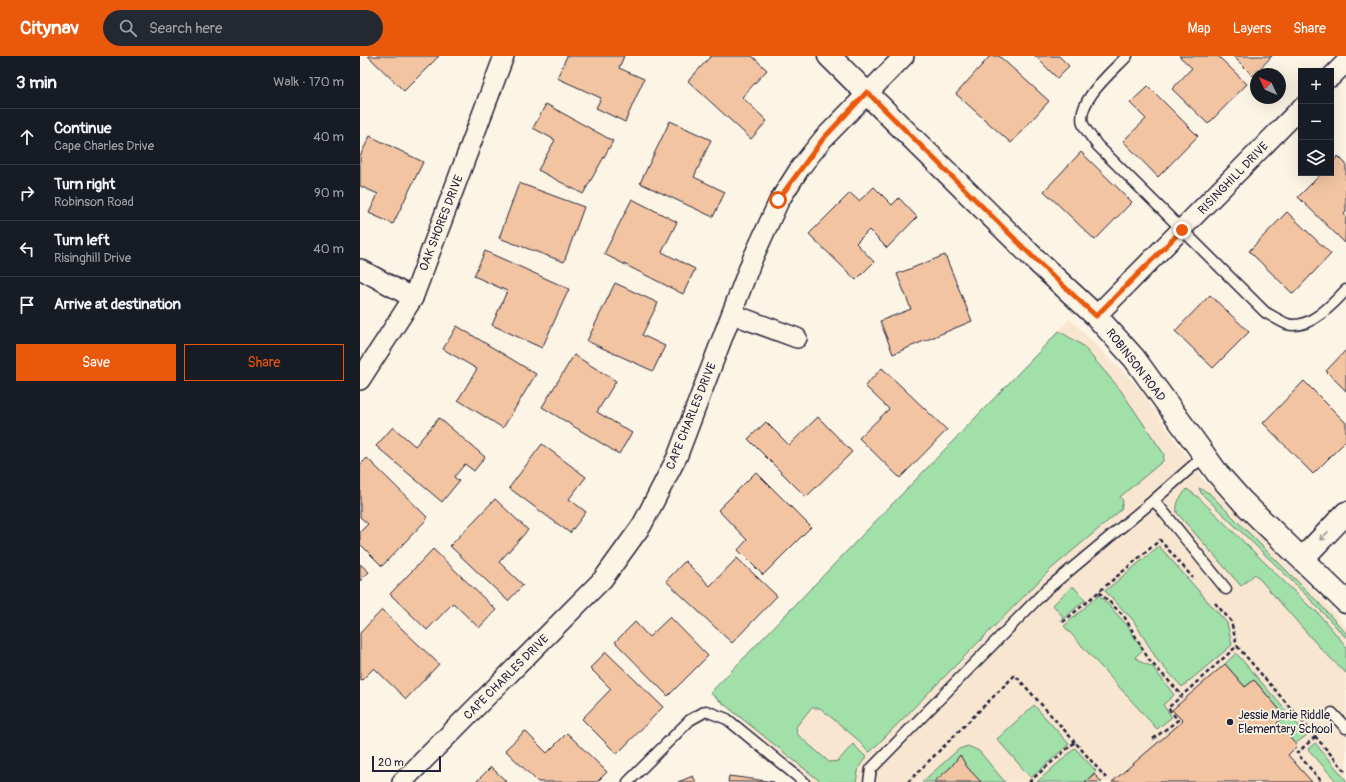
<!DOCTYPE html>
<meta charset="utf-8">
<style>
:root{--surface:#171b24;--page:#242831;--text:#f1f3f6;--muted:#9ea1a6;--line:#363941;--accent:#ea580c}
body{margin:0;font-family:Pangolin,sans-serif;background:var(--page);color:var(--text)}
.controls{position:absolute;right:12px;top:12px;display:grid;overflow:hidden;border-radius:0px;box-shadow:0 4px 16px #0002}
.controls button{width:36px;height:36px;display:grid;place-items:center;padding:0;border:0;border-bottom:1px solid var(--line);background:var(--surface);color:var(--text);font:20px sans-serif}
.compass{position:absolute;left:890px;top:12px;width:36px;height:36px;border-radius:50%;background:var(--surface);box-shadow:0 4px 16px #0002;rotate:314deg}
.scale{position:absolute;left:12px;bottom:10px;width:69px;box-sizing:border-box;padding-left:4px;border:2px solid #22223b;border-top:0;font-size:11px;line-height:14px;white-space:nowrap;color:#22223b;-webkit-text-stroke:3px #fcf5e5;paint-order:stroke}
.stop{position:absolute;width:12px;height:12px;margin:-9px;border:3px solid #ea580c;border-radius:50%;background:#fff}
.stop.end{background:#ea580c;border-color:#fff;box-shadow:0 1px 4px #0008}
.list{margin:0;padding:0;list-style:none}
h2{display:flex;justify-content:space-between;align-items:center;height:52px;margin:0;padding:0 16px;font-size:17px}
h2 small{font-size:13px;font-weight:400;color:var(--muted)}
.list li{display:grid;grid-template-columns:26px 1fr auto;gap:12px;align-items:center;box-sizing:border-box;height:56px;padding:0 16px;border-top:1px solid var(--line)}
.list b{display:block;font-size:15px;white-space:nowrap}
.list p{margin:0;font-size:13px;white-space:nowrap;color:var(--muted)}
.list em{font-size:13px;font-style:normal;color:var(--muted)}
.actions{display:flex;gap:8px;padding:12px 16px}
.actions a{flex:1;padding:9px 0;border:1px solid var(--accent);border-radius:0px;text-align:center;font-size:14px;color:var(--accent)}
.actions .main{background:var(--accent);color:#fff}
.icon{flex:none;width:22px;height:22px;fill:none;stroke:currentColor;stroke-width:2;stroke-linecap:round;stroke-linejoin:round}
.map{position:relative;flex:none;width:986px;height:726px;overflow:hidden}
header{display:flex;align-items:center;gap:24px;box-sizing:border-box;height:56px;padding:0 20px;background:var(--accent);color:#fff}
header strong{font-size:19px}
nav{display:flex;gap:22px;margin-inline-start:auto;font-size:14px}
.search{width:280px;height:36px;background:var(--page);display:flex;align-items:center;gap:10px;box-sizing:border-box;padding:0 14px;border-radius:22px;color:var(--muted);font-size:15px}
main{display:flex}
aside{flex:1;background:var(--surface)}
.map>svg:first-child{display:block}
.built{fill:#f9e6d1}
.green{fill:#a1e0a9;stroke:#628172}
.building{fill:#f2c4a2;stroke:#22223b}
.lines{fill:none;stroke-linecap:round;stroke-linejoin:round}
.service-casing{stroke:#22223b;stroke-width:13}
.minor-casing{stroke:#22223b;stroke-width:22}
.tertiary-casing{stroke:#22223b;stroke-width:25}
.path{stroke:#22223b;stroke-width:2.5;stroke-dasharray:4 3;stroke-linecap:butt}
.service{stroke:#fcf5e5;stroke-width:10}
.minor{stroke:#fcf5e5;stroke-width:19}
.tertiary{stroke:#fcf5e5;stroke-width:22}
.oneway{stroke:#9a9698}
.route{stroke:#ea580c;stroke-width:5}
.poi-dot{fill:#22223b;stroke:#fcf5e5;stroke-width:1.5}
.labels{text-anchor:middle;stroke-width:3.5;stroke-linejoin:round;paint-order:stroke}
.street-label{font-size:12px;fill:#22223b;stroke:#fcf5e5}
.poi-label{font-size:12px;fill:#22223b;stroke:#fcf5e5;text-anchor:start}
</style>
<header>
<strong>Citynav</strong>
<div class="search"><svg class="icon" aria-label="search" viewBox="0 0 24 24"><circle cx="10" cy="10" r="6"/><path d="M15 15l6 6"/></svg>Search here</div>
<nav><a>Map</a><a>Layers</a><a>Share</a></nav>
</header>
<main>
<aside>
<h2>3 min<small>Walk · 170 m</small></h2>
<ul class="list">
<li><svg class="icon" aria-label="ahead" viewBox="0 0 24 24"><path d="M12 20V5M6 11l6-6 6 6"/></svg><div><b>Continue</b><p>Cape Charles Drive</p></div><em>40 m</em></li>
<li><svg class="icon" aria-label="right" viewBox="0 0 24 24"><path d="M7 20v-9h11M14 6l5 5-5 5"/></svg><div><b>Turn right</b><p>Robinson Road</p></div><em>90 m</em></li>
<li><svg class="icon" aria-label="left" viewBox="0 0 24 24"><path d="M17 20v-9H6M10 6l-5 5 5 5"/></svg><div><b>Turn left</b><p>Risinghill Drive</p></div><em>40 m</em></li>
<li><svg class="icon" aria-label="arrive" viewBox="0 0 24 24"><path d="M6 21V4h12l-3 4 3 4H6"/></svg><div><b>Arrive at destination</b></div></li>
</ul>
<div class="actions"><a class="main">Save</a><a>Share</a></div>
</aside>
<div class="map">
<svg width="986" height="726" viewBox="0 0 986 726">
<rect width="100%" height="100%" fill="#fcf5e5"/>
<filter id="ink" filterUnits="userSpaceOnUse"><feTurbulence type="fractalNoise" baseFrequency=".025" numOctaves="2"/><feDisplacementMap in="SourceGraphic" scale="8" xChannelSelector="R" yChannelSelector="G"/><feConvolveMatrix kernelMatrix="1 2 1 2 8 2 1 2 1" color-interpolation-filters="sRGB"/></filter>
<g filter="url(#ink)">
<polygon class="built" points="710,263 778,331 841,421 971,552 986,572 986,726 452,726 350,637"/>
<g class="green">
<polygon points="699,275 722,289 759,332 804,398 803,405 760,441 763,445 761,454 691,513 511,695 508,696 497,683 460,652 451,652 436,671 437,678 469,706 478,705 493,688 506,701 499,711 496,726 461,726 350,637"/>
<path d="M839 432 849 437 957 545 986 577V582C941 531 890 485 841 437Z"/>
<path d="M827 433 838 441 949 550 957 556 986 590V617L961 593 895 518 881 530 817 457C815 447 821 440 827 433Z"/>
<polygon points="799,490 867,567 872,589 822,631 798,605 773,564 745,535"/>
<polygon points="711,531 714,531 725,544 701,565 703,561 693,549"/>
<polygon points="739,539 767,569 783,594 775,601 783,607 793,611 814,639 803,649 812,661 797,673 704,570"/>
<polygon points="876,597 947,679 935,688 917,667 925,660 894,624 885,631 865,608"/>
<polygon points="674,649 709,688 671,722 637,683"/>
<polygon points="955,687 986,724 986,726 977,726 948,693"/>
<polygon points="608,690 619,695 645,726 562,726 599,693"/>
<polygon points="715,692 736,715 725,726 677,726"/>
</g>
<g class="building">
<polygon points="8,0 79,0 44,35"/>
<polygon points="207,0 264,0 259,12 284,23 265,66 236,52 241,42 197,22"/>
<polygon points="351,0 392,0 407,14 382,41 407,65 391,83 328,25"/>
<polygon points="630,0 639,0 689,45 651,87 596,38"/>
<polygon points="675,0 699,0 709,10 697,22"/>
<polygon points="819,0 858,0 887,28 848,68 812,33 832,12"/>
<polygon points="873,0 912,0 893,20"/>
<polygon points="788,30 838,80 798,121 763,85 786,63 770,47"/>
<polygon points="186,48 253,85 223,138 178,114 195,84 173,72"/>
<polygon points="310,65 351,84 334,121 365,136 353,161 280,127"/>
<polygon points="10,80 63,106 33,168 9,157 18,138 0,130 0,100"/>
<polygon points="721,96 772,146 735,184 684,135"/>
<polygon points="978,100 986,108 986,156 984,158 986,161 985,187 938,141 962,117 971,117 971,108"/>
<polygon points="159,127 224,151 204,206 139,182"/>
<polygon points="514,131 532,149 539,142 557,161 527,192 509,174 496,187 514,206 496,224 449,178 490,137 499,145"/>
<polygon points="272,143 317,166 302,196 335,213 323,238 244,198"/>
<polygon points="927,156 971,198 933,238 889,195"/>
<polygon points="125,195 209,233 182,292 132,269 147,235 114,220"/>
<polygon points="585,199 612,265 533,298 520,265 551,253 537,218"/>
<polygon points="255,227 298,247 282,279 305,290 293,315 227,285"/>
<polygon points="850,239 889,276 853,312 815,275"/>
<polygon points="97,270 176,318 143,372 98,344 117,313 83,293"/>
<polygon points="986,294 986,335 966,315"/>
<polygon points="214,299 256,325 237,356 272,377 259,398 182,351"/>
<polygon points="522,312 587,374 540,422 499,382 529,353 505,330"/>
<polygon points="944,325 986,367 986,385 953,418 903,367"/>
<polygon points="458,361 492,396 446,441 388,383 406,366 429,389"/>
<polygon points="79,362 125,401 114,415 105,408 94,421 99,425 82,446 16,390 33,371 55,390"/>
<polygon points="182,388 226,421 209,443 226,456 210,477 149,432"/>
<polygon points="7,402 68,462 22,510 0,488 0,476 8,468 0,461 0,409"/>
<polygon points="396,416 451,471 403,519 378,494 387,484 358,454"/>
<polygon points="135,443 168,474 139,506 163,529 148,545 90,490"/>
<polygon points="73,493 136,554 119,572 93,547 67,574 30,538"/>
<polygon points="377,502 417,540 372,587 306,525 325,505 350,530"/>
<polygon points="0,508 9,516 0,525"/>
<polygon points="22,554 79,608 46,643 14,612 2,624 0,623 0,577"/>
<polygon points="310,561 348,600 308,640 255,586 275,566 289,581"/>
<polygon points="246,596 303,651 257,698 222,663 251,633 230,612"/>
<polygon points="865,608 885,631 894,624 925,660 917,667 937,690 928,699 952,726 752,726 823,665 812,654"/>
<polygon points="165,675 187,697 207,677 247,716 237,726 178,726 145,694"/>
<polygon points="600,699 607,711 621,726 574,726 591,711"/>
<polygon points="131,711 147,726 116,726"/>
<polygon points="734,718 742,726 725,726"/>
<polygon points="333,720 336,726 318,726"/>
<polygon points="369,720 414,726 368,726"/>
</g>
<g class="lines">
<defs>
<g id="service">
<path d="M767 0C753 15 716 45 723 68 726 75 733 83 737 89L905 256C912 260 920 265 927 268 948 275 974 247 986 234"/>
<polyline points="844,400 794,444 866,533"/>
<polyline points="972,657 986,672"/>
<polyline points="268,726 330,664 346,655 367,663 444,726"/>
<polyline points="509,726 511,713 686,534 794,444"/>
</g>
<g id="minor">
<polyline points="971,21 986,6"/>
<polyline points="0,213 53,242"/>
<polyline points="372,258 437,282"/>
<polyline points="736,260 941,52"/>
<polyline points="0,324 53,242 144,0"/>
<polyline points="42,726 243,523 282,469 317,401 392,204 419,145 440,112 463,83 544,0"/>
</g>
<g id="tertiary">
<polyline points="469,0 680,208 736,260 774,302 858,418 883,446 986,546"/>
<polyline points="943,502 986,457"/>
</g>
</defs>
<use href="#service" class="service-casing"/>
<use href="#minor" class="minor-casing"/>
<use href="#tertiary" class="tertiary-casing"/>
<g class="path">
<polyline points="739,536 764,560 789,604 822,639"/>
<polyline points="855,547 871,565 877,590"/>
<polyline points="703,566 800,484 833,522"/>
<polyline points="955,681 937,697 962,726"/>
<polyline points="793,683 818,664 808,652 877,590 986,716"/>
<polyline points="548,726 655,619 715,686"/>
<polyline points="669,726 715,686 746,722"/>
</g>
<use href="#service" class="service"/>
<use href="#minor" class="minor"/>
<use href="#tertiary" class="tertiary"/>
</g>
<defs><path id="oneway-shaft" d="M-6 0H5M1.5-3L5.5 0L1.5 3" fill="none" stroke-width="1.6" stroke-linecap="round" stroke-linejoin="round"/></defs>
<use class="oneway" href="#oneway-shaft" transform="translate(964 480) rotate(134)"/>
</g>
<g class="lines" filter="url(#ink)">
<polyline class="route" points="418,144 463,83 507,36 680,208 736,260 822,174"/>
</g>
<circle class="poi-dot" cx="870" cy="666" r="4"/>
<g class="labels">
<g class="street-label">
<text transform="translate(873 122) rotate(-46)" y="4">RISINGHILL DRIVE</text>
<text transform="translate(81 167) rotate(-69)" y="4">OAK SHORES DRIVE</text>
<text transform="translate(776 309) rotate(52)" y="4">ROBINSON ROAD</text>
<text transform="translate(331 360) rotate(-68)" y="4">CAPE CHARLES DRIVE</text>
<text transform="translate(146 621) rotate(-45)" y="4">CAPE CHARLES DRIVE</text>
</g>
<g class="poi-label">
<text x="878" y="663">Jessie Marie Riddle<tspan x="878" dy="14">Elementary School</tspan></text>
</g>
</g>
</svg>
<div class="controls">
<button>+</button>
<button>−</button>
<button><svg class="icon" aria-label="layers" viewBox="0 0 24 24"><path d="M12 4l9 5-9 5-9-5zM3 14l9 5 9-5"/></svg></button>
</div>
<svg class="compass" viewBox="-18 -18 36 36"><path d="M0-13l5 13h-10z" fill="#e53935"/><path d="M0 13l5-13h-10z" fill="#9ea1a6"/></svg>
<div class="scale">20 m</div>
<div class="stop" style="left:418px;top:144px"></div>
<div class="stop end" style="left:822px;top:174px"></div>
</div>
</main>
